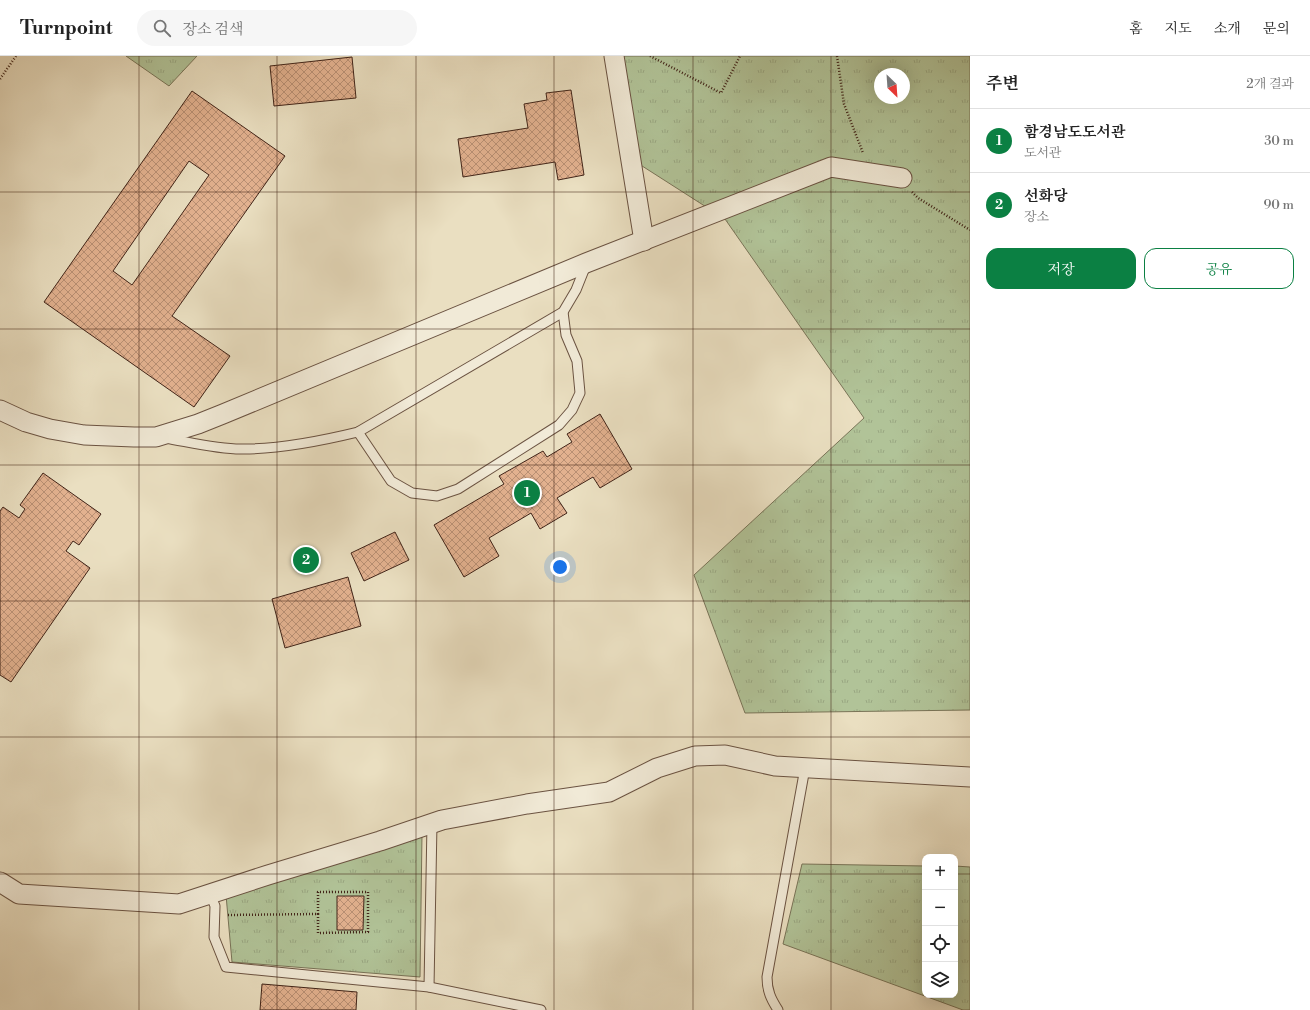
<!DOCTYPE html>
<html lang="ko">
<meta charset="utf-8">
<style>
:root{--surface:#fff;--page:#f6f6f6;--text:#222;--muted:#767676;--line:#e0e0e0;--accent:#0b8043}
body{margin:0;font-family:"Libre Bodoni","Noto Serif KR",serif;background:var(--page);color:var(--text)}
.controls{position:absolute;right:12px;bottom:12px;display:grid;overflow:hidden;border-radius:8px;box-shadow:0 4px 16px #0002}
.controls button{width:36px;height:36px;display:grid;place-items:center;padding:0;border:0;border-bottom:1px solid var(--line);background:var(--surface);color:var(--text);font:20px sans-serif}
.compass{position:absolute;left:874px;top:12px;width:36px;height:36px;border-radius:50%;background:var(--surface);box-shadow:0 4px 16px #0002;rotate:155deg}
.you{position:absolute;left:560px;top:511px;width:14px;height:14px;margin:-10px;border:3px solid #fff;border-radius:50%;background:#1a73e8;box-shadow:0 0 0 6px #1a73e833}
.badge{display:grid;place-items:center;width:26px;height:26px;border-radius:50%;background:var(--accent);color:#fff;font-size:13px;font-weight:700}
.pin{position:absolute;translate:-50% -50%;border:2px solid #fff;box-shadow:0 1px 4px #0006}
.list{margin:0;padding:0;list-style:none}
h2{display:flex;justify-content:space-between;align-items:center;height:52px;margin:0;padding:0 16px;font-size:17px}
h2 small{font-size:13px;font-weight:400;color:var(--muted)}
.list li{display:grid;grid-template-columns:26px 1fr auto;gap:12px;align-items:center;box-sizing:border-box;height:64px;padding:0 16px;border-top:1px solid var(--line)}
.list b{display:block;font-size:15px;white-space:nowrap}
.list p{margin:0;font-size:13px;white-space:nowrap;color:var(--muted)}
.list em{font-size:13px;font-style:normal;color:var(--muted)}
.actions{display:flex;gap:8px;padding:12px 16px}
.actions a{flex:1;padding:9px 0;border:1px solid var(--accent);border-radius:12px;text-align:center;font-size:14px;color:var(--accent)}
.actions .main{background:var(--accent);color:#fff}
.icon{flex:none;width:22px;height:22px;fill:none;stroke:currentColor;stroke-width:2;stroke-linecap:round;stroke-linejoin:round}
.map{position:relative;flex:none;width:970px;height:954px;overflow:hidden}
header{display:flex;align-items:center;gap:24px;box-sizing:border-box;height:56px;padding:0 20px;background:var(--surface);border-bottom:1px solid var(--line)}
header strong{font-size:19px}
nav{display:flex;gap:22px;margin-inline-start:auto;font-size:14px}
.search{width:280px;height:36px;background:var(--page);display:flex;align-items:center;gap:10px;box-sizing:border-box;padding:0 14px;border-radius:22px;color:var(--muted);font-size:15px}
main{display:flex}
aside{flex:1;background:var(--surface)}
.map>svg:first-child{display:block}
.park{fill:url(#park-tufts);stroke:#797458;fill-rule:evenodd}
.building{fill:url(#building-cross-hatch);stroke:#412418;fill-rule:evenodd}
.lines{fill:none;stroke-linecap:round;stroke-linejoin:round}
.lane-casing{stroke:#6b5342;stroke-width:11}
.street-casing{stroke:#6b5342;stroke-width:21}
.path{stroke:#412418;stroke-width:2.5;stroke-dasharray:1 2;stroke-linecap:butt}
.lane{stroke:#f1ead7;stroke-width:9}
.street{stroke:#f1ead7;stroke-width:19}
.grid{fill:none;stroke:#412418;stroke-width:1;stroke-opacity:0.55}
</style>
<header>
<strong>Turnpoint</strong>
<div class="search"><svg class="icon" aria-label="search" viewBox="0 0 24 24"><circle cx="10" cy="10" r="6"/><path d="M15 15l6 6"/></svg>장소 검색</div>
<nav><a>홈</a><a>지도</a><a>소개</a><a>문의</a></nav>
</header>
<main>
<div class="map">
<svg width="970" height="954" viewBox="0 0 970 954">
<defs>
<pattern id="park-tufts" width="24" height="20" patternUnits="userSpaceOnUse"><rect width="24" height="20" fill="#b1c398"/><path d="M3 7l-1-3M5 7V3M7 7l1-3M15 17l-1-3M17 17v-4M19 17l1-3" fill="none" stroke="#99a782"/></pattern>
<pattern id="building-cross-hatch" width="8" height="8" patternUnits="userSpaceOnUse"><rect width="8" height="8" fill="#e2b18f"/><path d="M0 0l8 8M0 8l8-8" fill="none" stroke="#b99074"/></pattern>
</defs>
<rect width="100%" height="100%" fill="#eadfc1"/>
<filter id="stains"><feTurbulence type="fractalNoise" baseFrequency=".005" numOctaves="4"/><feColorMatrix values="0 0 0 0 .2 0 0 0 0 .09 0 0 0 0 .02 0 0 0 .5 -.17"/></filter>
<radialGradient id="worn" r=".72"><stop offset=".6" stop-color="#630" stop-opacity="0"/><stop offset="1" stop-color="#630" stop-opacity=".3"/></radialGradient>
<g class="park">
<polygon points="126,0 197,0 169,30"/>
<path d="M619 0H970V654L745 657 694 519 864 362 725 163 639 108ZM880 18H904V42H880Z"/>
<polygon points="422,778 420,921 232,906 226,839"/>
<polygon points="802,808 925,810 925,939 955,939 955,810 970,811 970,954 963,954 783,888"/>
</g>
<g class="building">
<polygon points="352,1 356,42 274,50 270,10"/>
<polygon points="571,34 584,119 558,124 555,106 463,121 458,83 528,72 524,48 547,44 546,37"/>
<path d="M192 35 285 100 172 260 230 300 194 351 44 246ZM189 105 209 119 132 229 113 215Z"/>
<polygon points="600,358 632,413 600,432 593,421 557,442 567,457 540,473 531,457 489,482 499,500 464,521 434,469 504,428 499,420 543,395 547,401 572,386 567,378"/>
<polygon points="43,417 101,458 79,489 73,485 66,495 90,512 11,626 0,619 0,455 3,451 19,462 25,453 20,449"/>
<polygon points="395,476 409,504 364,525 351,497"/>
<polygon points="348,521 361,570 285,592 272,543"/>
<polygon points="337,840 364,840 363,874 337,874"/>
<polygon points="262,928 357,936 356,954 260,954"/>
</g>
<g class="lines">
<defs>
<g id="lane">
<polyline points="358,376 391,425 412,437 437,440 458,433 559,369 572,354 580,337 577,305 566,279 563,256"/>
<path d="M165 382C189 386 220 394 244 393 282 393 321 385 358 376L563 256 576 234 586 209"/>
<polyline points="210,838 215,850 214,881 226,911 429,931 541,954"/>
<polyline points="429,931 432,767"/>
<path d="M778 954C771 943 767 935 767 921L805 712"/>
</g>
<g id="street">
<polyline points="614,0 644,185"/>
<polyline points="0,354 26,366 50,373 84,379 134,381 156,381 198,368 223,358 586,207 831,111 902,122"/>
<polyline points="0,826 19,838 179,848 268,819 380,785 442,764 527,748 609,736 657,712 695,700 725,699 775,710 970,721"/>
</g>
</defs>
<use href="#lane" class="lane-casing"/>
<use href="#street" class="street-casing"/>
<g class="path">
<polyline points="650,0 721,37 740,0"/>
<polyline points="837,0 844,48 863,97"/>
<polyline points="0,23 16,0"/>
<polyline points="912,136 918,142 970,174"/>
<polyline points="228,859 318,858 318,877 368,876 368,836 318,836 318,858"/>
</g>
<use href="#lane" class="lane"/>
<use href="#street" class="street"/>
</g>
<path class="grid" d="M139 0V954M277 0V954M416 0V954M554 0V954M693 0V954M831 0V954M0 136H970M0 273H970M0 409H970M0 545H970M0 681H970M0 818H925M955 818H970"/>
<rect width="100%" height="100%" filter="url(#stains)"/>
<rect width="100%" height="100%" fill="url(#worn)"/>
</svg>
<div class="controls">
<button>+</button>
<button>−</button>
<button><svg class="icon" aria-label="locate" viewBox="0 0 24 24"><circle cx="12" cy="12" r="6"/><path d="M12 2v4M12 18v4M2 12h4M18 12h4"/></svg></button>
<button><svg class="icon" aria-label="layers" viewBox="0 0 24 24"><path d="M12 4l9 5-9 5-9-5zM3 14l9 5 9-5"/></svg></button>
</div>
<svg class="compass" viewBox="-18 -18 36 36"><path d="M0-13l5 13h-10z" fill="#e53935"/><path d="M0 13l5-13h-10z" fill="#767676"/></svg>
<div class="you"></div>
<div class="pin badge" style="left:527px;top:437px">1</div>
<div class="pin badge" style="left:306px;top:504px">2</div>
</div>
<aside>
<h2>주변<small>2개 결과</small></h2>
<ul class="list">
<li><span class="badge">1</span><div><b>함경남도도서관</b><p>도서관</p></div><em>30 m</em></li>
<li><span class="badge">2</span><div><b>선화당</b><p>장소</p></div><em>90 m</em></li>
</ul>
<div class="actions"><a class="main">저장</a><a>공유</a></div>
</aside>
</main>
